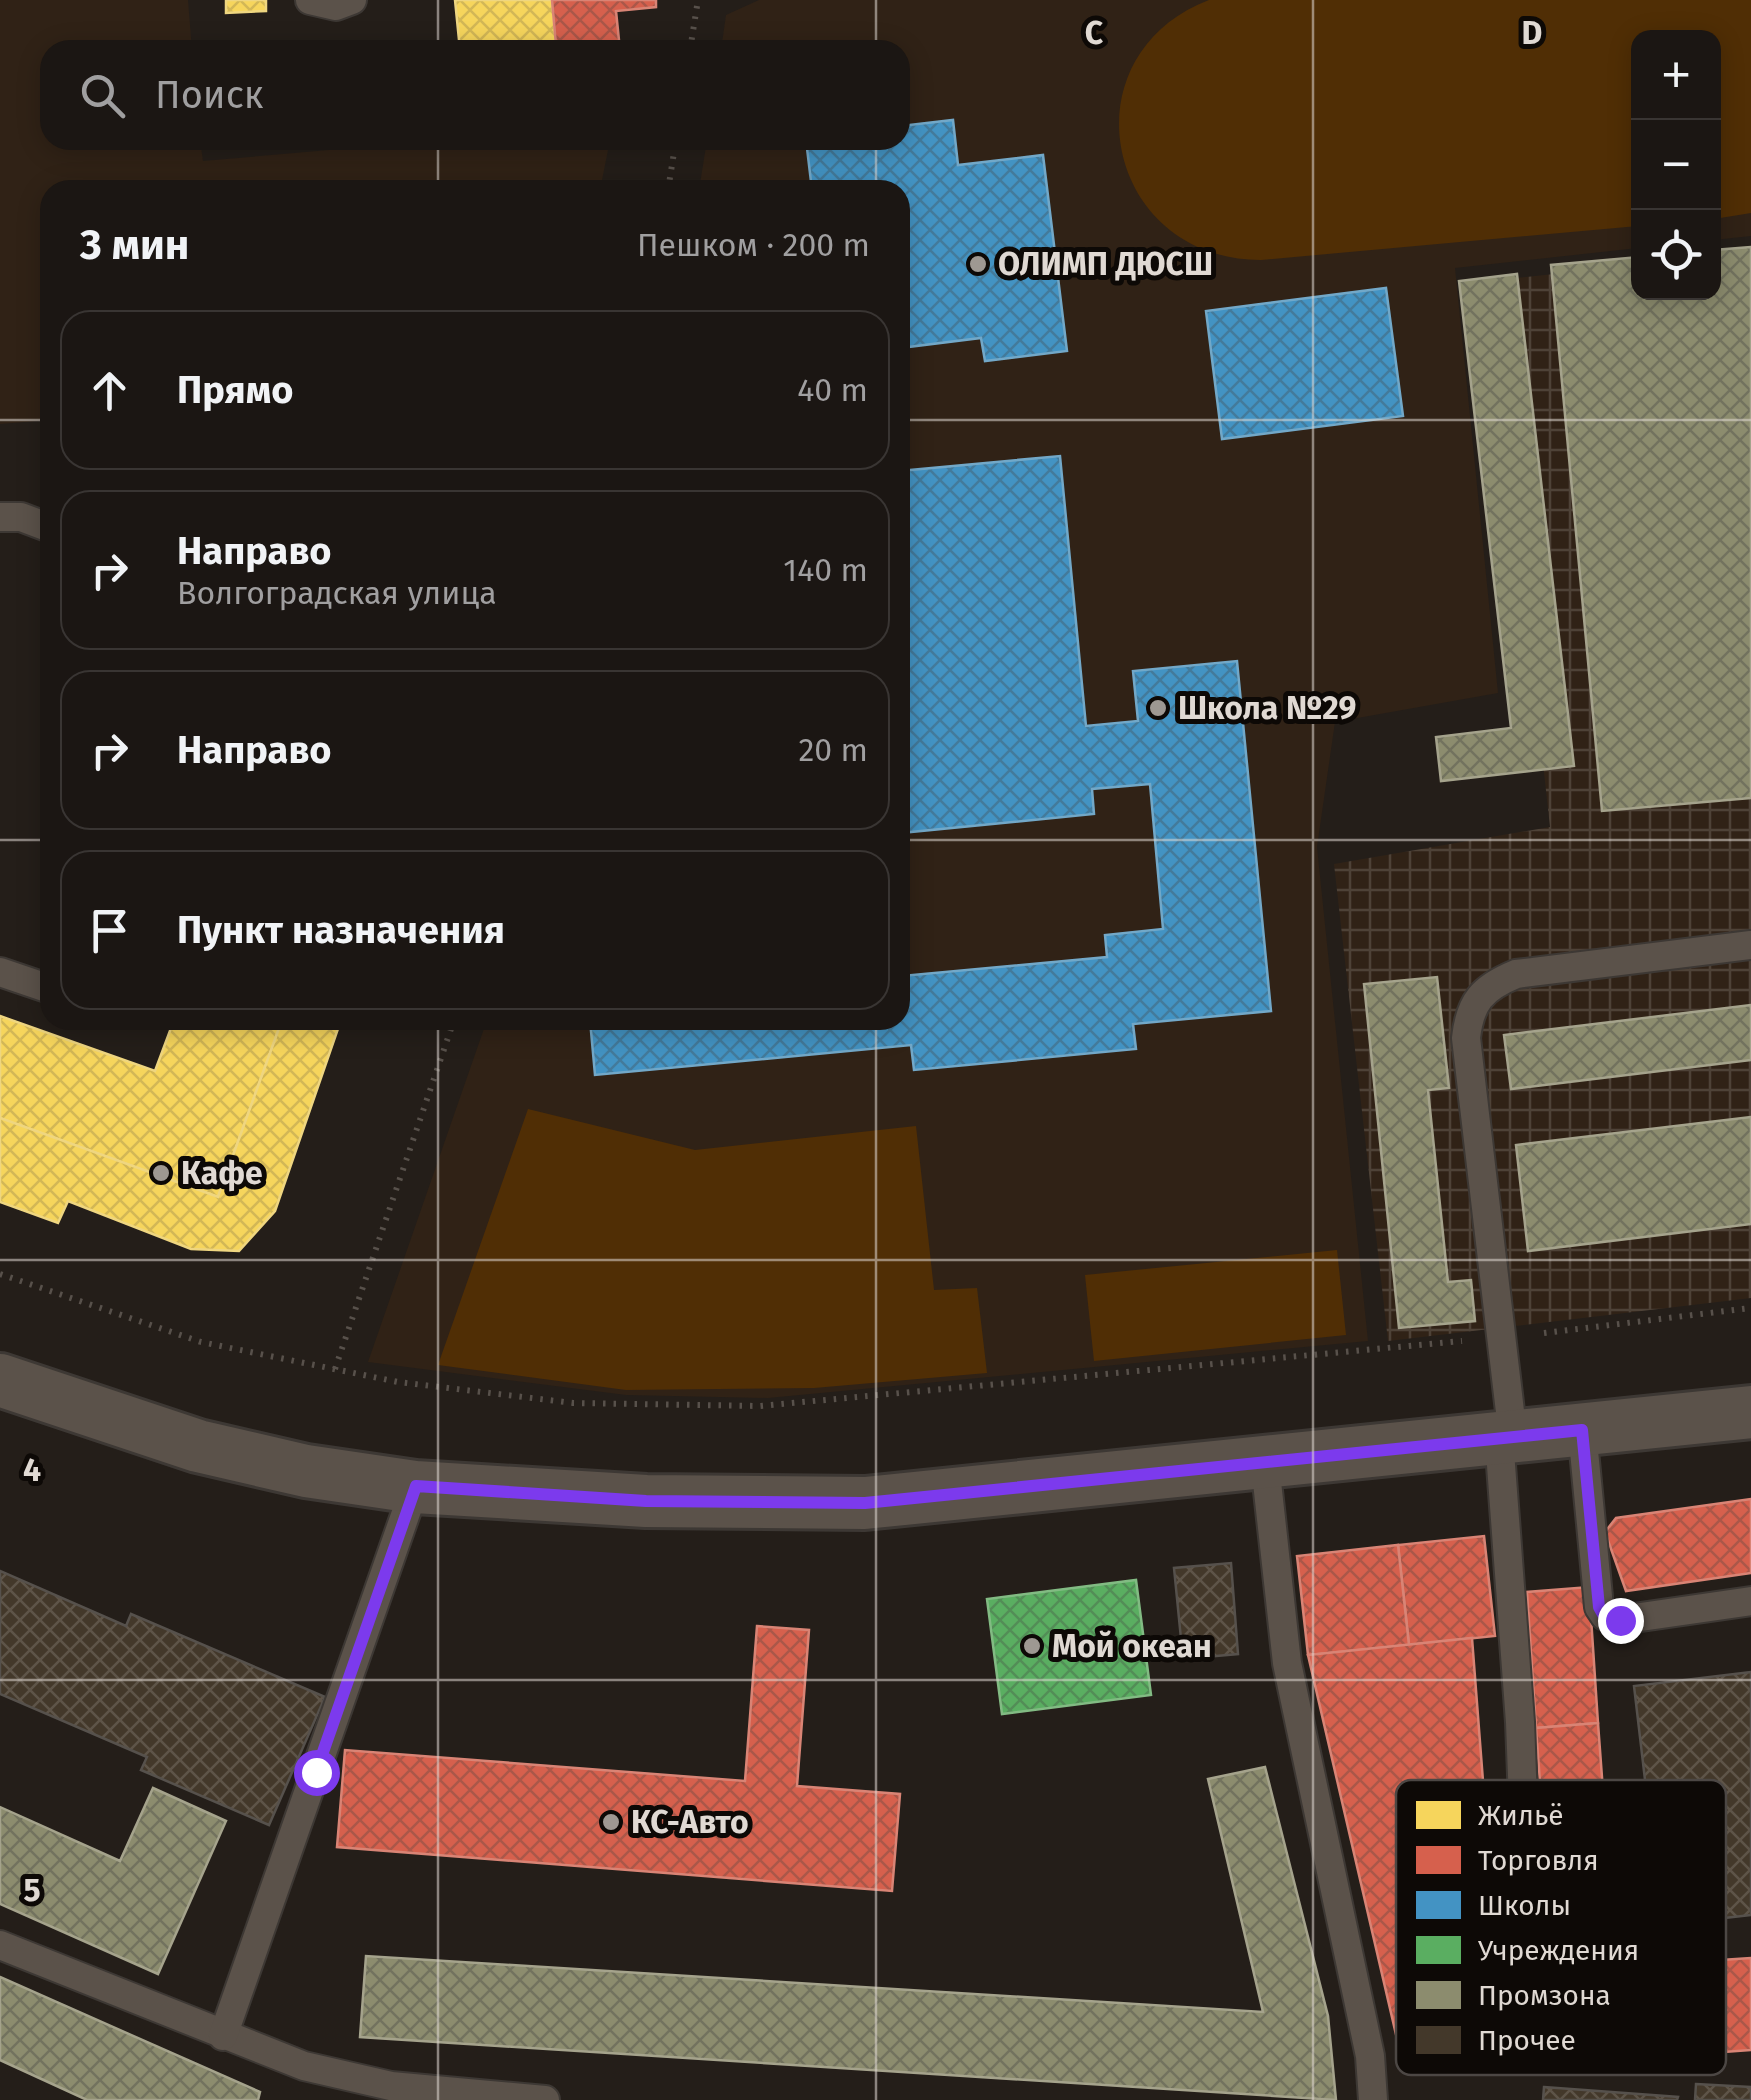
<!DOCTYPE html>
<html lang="ru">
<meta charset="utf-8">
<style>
:root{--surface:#1b1613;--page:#282321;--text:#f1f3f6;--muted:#a09fa0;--line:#393533}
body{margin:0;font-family:"Fira Sans",sans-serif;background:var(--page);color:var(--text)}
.controls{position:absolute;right:30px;top:30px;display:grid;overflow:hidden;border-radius:20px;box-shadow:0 5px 25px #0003}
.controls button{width:90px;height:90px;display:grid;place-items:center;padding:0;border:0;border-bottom:2px solid var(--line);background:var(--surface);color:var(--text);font:50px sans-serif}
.stop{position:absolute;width:30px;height:30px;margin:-22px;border:8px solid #7c3aed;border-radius:50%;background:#fff}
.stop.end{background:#7c3aed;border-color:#fff;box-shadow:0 2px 10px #0008}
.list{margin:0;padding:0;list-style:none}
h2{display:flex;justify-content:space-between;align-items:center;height:130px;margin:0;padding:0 40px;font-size:42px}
h2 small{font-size:32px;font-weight:400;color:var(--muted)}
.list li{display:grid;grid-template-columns:65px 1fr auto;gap:30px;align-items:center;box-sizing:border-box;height:160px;margin:0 20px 20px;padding:0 20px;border:2px solid var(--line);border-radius:30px}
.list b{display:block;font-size:38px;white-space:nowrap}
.list p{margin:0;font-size:32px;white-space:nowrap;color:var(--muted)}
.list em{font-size:32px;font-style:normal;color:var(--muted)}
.icon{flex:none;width:55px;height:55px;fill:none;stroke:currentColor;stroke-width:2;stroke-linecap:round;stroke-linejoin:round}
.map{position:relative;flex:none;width:1751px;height:2100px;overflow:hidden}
.search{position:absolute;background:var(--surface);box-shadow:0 5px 25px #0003;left:40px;top:40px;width:870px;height:110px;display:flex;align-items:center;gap:25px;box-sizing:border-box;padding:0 35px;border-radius:30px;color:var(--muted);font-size:38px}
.panel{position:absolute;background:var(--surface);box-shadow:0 5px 25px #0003;left:40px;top:180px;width:870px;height:850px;border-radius:30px}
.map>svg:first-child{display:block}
.built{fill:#302216}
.industrial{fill:url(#industrial-grid)}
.green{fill:#502e05}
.homes{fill:url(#homes-cross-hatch);stroke:#efd680;stroke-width:2.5}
.shops{fill:url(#shops-cross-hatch);stroke:#d98475;stroke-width:2.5}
.schools{fill:url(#schools-cross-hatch);stroke:#72a8c8;stroke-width:2.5}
.public{fill:url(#public-cross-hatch);stroke:#82bb83;stroke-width:2.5}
.industry{fill:url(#industry-cross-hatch);stroke:#a5a38c;stroke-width:2.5}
.building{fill:url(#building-cross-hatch);stroke:#56514c;stroke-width:2.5}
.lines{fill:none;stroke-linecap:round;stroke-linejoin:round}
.lane-casing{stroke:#3d3834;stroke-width:32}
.street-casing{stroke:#3d3834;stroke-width:58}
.path{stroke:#58514b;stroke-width:6;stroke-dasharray:2.5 8;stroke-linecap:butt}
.lane{stroke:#5b524a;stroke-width:28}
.street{stroke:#5b524a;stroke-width:52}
.route{stroke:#7c3aed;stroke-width:12}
.grid{fill:none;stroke:#e0d9d3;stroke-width:2.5;stroke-opacity:0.55}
.poi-dot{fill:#9e9892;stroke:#0d0906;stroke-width:4}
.labels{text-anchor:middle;stroke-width:10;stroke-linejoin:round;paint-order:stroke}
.poi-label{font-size:32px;font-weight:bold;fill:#e0d9d3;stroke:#0d0906;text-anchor:start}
.key{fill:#0d0906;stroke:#4c4744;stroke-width:2.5}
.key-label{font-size:28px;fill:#e0d9d3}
.grid-label{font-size:32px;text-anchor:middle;font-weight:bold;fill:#e0d9d3;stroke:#0d0906;stroke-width:10;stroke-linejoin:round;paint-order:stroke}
</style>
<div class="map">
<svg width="1751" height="2100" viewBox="0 0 1751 2100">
<defs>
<pattern id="industrial-grid" width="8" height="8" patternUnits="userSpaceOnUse" patternTransform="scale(2.5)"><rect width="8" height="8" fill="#302216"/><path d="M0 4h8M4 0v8" fill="none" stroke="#4e4237"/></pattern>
<pattern id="homes-cross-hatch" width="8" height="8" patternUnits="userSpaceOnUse" patternTransform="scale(2.5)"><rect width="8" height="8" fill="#f6d55c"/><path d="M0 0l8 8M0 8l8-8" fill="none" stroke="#d2b756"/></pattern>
<pattern id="shops-cross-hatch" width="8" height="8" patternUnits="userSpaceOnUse" patternTransform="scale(2.5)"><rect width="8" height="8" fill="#d6604d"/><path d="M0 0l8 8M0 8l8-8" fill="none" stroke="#aa5749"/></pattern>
<pattern id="schools-cross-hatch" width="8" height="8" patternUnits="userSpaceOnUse" patternTransform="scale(2.5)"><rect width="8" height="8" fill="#4393c3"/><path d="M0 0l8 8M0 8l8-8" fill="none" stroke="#437a9b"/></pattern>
<pattern id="public-cross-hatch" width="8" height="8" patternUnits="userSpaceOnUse" patternTransform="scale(2.5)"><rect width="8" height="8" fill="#5aae61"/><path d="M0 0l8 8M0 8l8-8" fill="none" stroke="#538d57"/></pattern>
<pattern id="industry-cross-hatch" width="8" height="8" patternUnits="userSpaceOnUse" patternTransform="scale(2.5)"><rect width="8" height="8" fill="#8c8c6e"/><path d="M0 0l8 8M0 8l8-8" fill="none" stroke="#72725e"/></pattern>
<pattern id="building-cross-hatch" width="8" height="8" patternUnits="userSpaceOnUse" patternTransform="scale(2.5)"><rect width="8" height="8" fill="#43382a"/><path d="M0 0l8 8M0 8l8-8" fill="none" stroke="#5e5448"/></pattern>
</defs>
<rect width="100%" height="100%" fill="#241e19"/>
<g class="built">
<polygon points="0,0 188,0 192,50 50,50 50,140 200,140 203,161 444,140 610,140 600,190 50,190 50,420 0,424"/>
<polygon points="759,0 1751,0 1751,236 1714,240 1714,38 1638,38 1638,248 1455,268 1498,693 1335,722 1317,847 1368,1341 768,1398 626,1395 368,1362 487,1020 900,1020 900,190 699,190 707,140 900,140 900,50 721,50 726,15"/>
</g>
<polygon class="industrial" points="1751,252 1751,1298 1388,1341 1334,864 1550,827 1490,281 1638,265 1638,292 1714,292 1714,257"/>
<g class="green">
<path d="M1209 0H1751V213L1714 219V38H1638V226L1261 260C1105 260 1063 56 1209 0Z"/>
<polygon points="528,1109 695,1150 916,1126 934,1290 977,1288 987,1373 814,1388 626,1390 438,1365"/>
<polygon points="1337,1250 1346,1335 1094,1361 1085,1275"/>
</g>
<g class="homes">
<polygon points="226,0 266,0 266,11 226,13"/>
<polygon points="455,0 552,0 556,45 460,50"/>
<polygon points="0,1016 155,1071 174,1020 282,1020 218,1197 0,1118"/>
<polygon points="282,1020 341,1020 275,1211 239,1251 191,1249 68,1201 58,1223 0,1202 0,1118 218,1197"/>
</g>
<g class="shops">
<polygon points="552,0 656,0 656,7 616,11 620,50 502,50 556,45"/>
<polygon points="1751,1499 1751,1573 1626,1591 1605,1532 1616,1518"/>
<polygon points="1484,1536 1495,1636 1409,1645 1398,1545"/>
<polygon points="1398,1545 1409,1645 1308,1655 1297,1556"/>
<polygon points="1589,1587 1598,1723 1536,1728 1527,1592"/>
<polygon points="757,1626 809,1630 797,1786 900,1794 892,1891 337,1847 345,1750 745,1781"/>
<polygon points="1472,1638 1497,1963 1518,2056 1404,2069 1308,1655"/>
<polygon points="1598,1723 1616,1967 1554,1971 1536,1728"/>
<polygon points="1751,1958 1751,2050 1560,2064 1554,1971"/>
</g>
<g class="schools">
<polygon points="953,120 958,165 1043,155 1067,351 985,361 981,338 900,348 900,190 812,190 806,140 900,140 900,126"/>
<polygon points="1386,288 1403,416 1222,439 1206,311"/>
<polygon points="1060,456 1086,726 1138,721 1133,671 1237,661 1271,1011 1133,1024 1136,1049 914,1070 911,1045 595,1075 590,1020 900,1020 900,960 902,976 1107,957 1105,935 1163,929 1150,784 1092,789 1094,814 900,833 900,471"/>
</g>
<polygon class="public" points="1136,1580 1151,1695 1002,1714 987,1599"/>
<g class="industry">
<polygon points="1751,247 1751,798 1602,811 1551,265 1638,257 1638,292 1714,292 1714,250"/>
<polygon points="1517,274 1574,766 1441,781 1436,737 1511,728 1459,281"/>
<polygon points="1437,977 1449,1088 1428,1090 1448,1282 1471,1280 1475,1321 1399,1328 1364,984"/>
<polygon points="1751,1005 1751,1060 1511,1089 1504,1035"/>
<polygon points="1751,1117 1751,1224 1528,1251 1516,1145"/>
<polygon points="1265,1767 1328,2016 1336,2100 360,2037 366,1956 1263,2012 1208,1779"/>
<polygon points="153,1788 226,1821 158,1974 0,1904 0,1807 120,1861"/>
<polygon points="0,1977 260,2092 258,2100 87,2100 0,2060"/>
</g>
<g class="building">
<polygon points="1231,1563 1238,1654 1183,1659 1174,1568"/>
<polygon points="0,1571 126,1626 131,1614 325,1697 269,1825 141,1770 147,1757 0,1694"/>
<polygon points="1751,1672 1751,1915 1662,1925 1634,1686"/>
<polygon points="1696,2084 1751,2087 1751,2100 1695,2100"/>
<polygon points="1544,2087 1678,2097 1677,2100 1543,2100"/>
</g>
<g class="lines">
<defs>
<g id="lane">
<polyline points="310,0 336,6 352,0"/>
<polyline points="0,517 21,517 50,528"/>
<polyline points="0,972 50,989"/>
<polyline points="1582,1430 1599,1607 1605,1616 1620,1620 1751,1601"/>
<path d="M1513 1437 1466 1038C1470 1002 1482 988 1516 974L1751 945"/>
<polyline points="1499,1438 1520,1722 1530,1985"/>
<polyline points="1265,1464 1287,1663 1370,2056 1373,2100"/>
<polyline points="0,1945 304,2066 391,2086 545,2100"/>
<polyline points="223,2036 415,1487"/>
</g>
<polyline id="street" points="0,1380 198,1446 306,1471 415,1487 646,1501 865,1503 1751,1412"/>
</defs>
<use href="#lane" class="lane-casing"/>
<use href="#street" class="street-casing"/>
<g class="path">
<polyline points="690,50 698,0"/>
<polyline points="668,190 676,140"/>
<polyline points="0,1274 201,1342 398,1382 573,1403 760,1406 1462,1341"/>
<polyline points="1544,1333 1751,1308"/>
<polyline points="335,1369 454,1020"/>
</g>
<use href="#lane" class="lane"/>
<use href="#street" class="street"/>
</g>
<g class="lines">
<polyline class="route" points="316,1772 416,1486 646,1501 865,1503 1582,1430 1599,1607 1604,1616 1620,1620"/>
</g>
<path class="grid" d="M438 0V50M876 0V50M1313 0V2100M438 140V190M876 140V190M0 420H50M900 420H1751M0 840H50M900 840H1751M438 1020V2100M876 1020V2100M0 1260H1751M0 1680H1751"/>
<g class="poi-dot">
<circle cx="978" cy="264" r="10"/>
<circle cx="1158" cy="708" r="10"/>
<circle cx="161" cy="1173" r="10"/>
<circle cx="1032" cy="1646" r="10"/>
<circle cx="611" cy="1822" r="10"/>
</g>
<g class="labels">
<g class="poi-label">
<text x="998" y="275">ОЛИМП ДЮСШ</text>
<text x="1178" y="719">Школа №29</text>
<text x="181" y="1184">Кафе</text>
<text x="1052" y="1657">Мой океан</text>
<text x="631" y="1833">КС-Авто</text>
</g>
</g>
<rect x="1396" y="1780" width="330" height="295" rx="15" class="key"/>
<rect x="1416" y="1801" width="45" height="28" fill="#f6d55c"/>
<rect x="1416" y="1846" width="45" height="28" fill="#d6604d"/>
<rect x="1416" y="1891" width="45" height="28" fill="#4393c3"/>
<rect x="1416" y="1936" width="45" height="28" fill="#5aae61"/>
<rect x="1416" y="1981" width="45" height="28" fill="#8c8c6e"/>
<rect x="1416" y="2026" width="45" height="28" fill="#43382a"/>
<g class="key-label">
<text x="1478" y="1825">Жильё</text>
<text x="1478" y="1870">Торговля</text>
<text x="1478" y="1915">Школы</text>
<text x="1478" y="1960">Учреждения</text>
<text x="1478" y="2005">Промзона</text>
<text x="1478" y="2050">Прочее</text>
</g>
<g class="grid-label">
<text x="1094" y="44">C</text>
<text x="1532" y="44">D</text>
<text x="32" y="1481">4</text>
<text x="32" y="1901">5</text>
</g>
</svg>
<div class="controls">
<button>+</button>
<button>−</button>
<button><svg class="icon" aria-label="locate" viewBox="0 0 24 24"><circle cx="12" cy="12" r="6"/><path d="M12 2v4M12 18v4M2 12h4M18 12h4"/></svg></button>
</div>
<div class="stop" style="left:316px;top:1772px"></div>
<div class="stop end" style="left:1620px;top:1620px"></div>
<div class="search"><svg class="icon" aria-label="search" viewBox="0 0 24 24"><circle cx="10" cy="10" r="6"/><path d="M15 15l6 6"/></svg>Поиск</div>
<section class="panel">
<h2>3 мин<small>Пешком · 200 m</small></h2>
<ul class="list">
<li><svg class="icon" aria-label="ahead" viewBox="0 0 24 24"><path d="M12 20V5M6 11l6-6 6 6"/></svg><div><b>Прямо</b></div><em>40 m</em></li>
<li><svg class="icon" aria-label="right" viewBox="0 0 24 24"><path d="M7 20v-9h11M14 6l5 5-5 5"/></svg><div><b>Направо</b><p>Волгоградская улица</p></div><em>140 m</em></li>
<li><svg class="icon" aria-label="right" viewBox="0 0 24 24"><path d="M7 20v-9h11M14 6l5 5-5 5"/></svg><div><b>Направо</b></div><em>20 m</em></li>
<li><svg class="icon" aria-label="arrive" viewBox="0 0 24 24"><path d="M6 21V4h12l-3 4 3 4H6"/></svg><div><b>Пункт назначения</b></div></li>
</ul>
</section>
</div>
